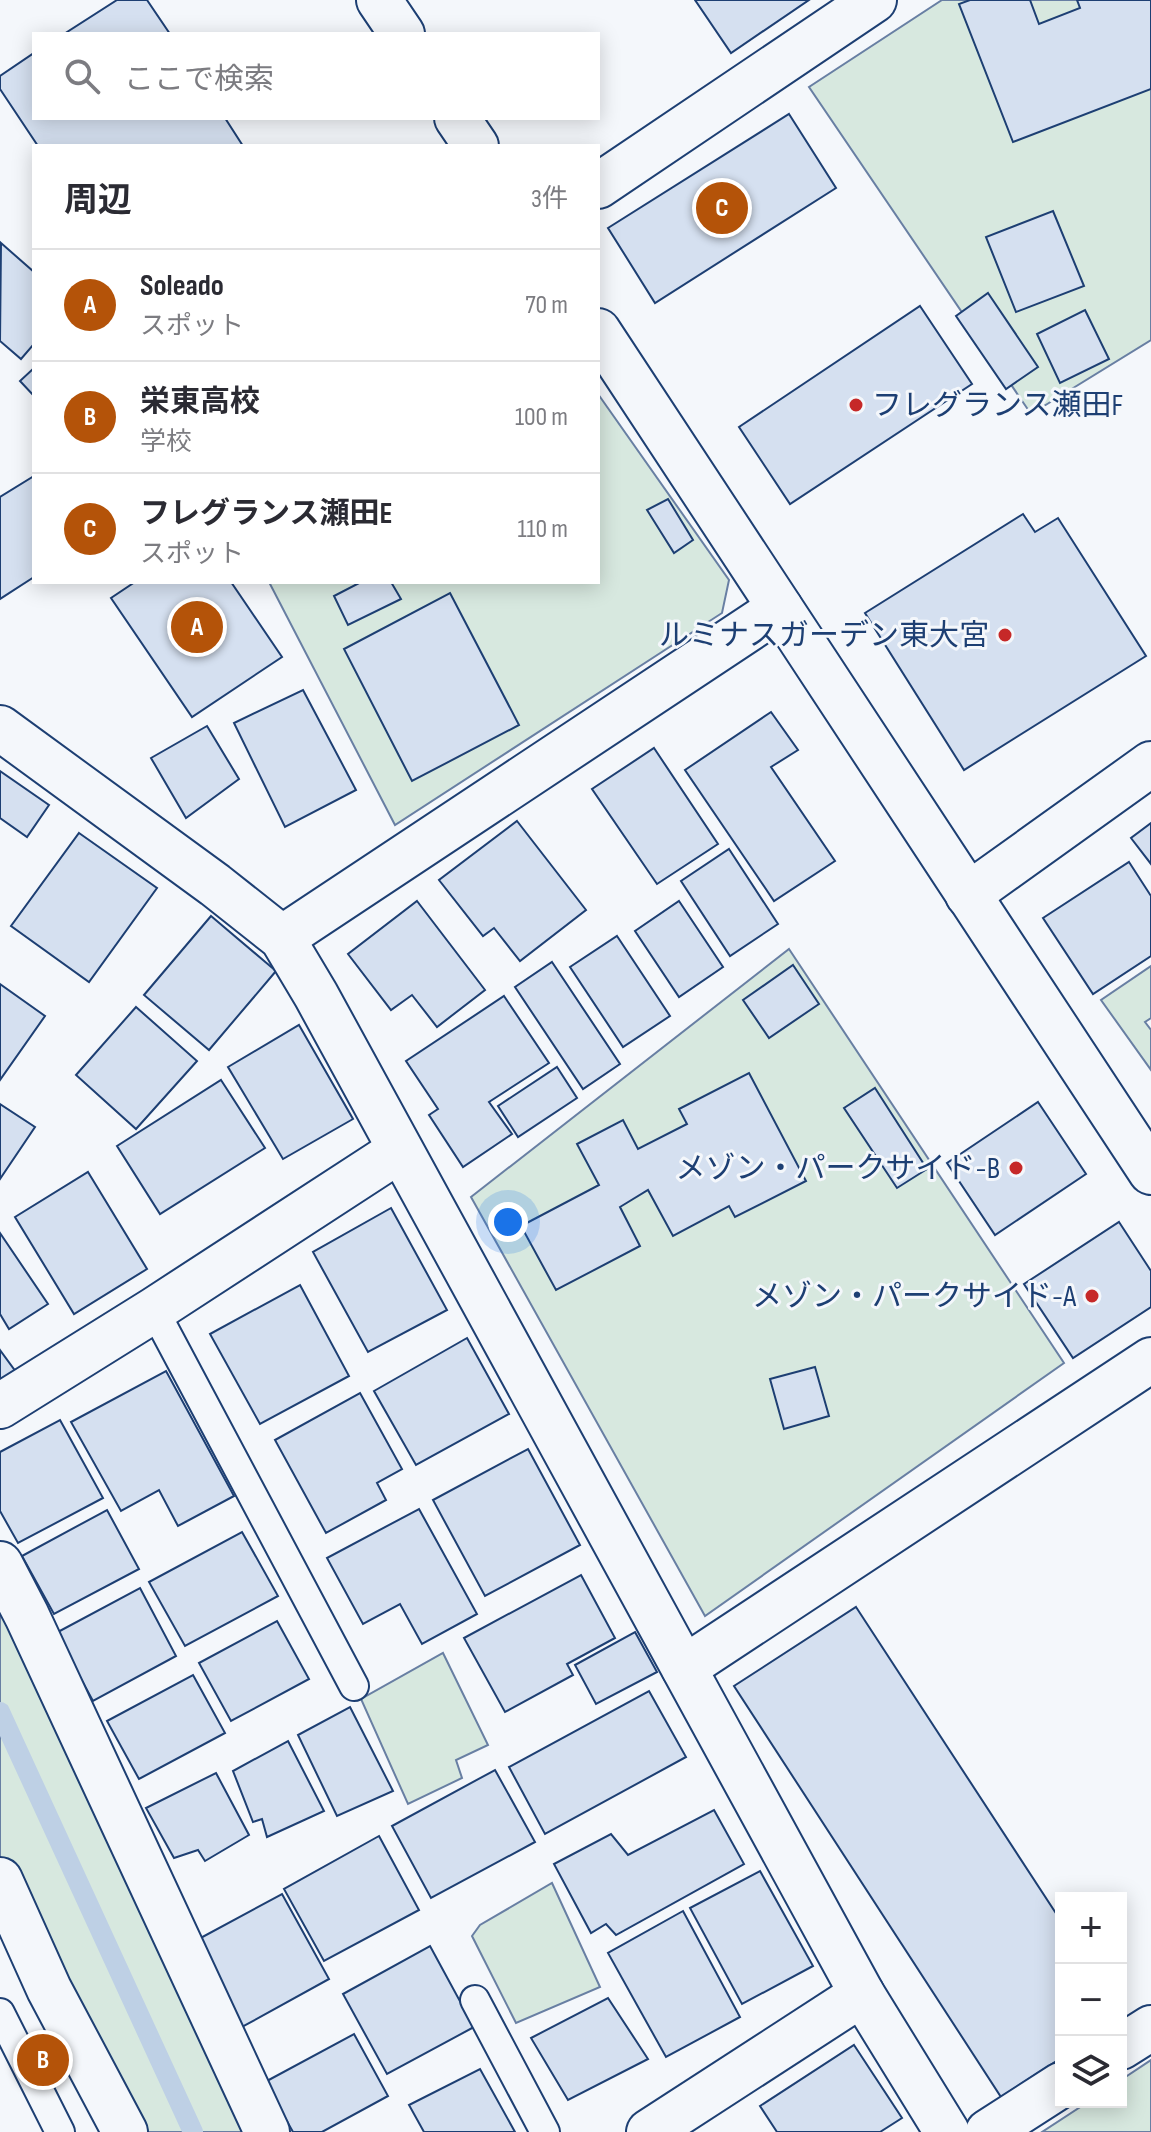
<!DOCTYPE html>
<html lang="ja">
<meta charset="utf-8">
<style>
:root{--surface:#fff;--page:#f2f2f3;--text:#2b2b33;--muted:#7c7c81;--line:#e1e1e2;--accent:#b45309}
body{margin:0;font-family:"Sofia Sans Condensed","Noto Sans JP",sans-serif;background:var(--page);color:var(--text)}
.controls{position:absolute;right:24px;bottom:24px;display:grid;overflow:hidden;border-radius:0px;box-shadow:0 4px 20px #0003}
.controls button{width:72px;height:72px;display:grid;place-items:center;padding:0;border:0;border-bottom:2px solid var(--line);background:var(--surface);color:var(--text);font:40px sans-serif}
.you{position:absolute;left:508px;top:1222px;width:28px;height:28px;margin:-20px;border:6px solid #fff;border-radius:50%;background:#1a73e8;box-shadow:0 0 0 12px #1a73e833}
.badge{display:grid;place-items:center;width:52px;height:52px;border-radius:50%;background:var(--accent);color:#fff;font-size:26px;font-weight:700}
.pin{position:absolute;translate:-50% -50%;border:4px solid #fff;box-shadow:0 2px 8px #0006}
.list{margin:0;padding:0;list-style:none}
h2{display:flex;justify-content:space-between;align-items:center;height:104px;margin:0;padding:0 32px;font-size:34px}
h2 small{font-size:26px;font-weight:400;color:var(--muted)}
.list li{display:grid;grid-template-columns:52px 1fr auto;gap:24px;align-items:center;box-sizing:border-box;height:112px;padding:0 32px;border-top:2px solid var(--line)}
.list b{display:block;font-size:30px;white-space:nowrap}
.list p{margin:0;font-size:26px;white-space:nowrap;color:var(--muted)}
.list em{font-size:26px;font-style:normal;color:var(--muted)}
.icon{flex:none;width:44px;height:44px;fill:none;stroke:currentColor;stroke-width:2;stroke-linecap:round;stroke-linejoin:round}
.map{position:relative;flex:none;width:1151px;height:2132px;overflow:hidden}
.search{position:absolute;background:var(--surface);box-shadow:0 4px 20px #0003;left:32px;top:32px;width:568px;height:88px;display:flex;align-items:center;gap:20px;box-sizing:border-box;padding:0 28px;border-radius:0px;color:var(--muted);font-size:30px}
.panel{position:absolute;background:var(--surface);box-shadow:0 4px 20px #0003;left:32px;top:144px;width:568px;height:440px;border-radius:0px}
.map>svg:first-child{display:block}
.green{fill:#d7e8df;stroke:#687fa3;stroke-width:2}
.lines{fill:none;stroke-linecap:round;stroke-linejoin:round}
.stream{stroke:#bed0e5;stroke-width:20}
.building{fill:#d5e0f0;stroke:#1d3f73;stroke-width:2}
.service-casing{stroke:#1d3f73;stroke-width:32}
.minor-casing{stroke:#1d3f73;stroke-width:48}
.tertiary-casing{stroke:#1d3f73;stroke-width:48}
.service{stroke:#f4f7fb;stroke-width:28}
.minor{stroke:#f4f7fb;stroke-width:44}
.tertiary{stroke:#f4f7fb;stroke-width:44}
.poi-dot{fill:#c62828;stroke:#f4f7fb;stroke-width:3}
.labels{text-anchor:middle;stroke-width:6;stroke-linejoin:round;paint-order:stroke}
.poi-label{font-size:30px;fill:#1d3f73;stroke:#f4f7fb;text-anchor:end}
</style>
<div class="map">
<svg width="1151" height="2132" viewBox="0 0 1151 2132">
<rect width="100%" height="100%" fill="#f4f7fb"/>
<g class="green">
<polygon points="942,0 1151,0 1151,340 1031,414 809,87"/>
<polygon points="598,394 729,580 722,613 395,825 269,582 598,582"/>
<polygon points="789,949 1064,1363 705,1616 471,1197"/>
<polygon points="1151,966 1151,1018 1145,1022 1151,1030 1151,1070 1101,1000"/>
<polygon points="0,1564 267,2132 125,2132 0,1880"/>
<polygon points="443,1653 488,1745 456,1760 462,1778 408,1804 361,1699"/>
<polygon points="552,1883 600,1987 516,2023 472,1936 480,1925"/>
<polygon points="1151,2060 1151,2132 1042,2132 1088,2102 1121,2102 1121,2080"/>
</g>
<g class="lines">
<polyline class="stream" points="0,1712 193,2132"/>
</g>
<g class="building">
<polygon points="117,0 147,0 170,34 64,34"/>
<polygon points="695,0 809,0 731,53"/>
<polygon points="970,0 1030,0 1039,24 1080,8 1077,0 1151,0 1151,89 1013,142 959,4"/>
<polygon points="34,53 34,118 225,118 243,146 38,146 0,89 0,76"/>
<polygon points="789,114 836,188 655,303 608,228"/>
<polygon points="1053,211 1084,286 1016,312 986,237"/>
<polygon points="1,243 34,272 34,344 21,359 0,341"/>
<polygon points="988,293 1038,367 1006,389 956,316"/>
<polygon points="920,306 972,384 790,504 739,427"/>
<polygon points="1085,310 1109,359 1060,383 1037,334"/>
<polygon points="34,368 34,396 20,381"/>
<polygon points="34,476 34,577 0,599 0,497"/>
<polygon points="668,499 693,540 674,553 647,510"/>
<polygon points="1023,514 1035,532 1058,518 1146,656 964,770 865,613"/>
<polygon points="135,582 231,582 282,657 192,717 111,598"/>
<polygon points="361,582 391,582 401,599 348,625 334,596"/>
<polygon points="450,593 519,725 412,781 344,649"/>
<polygon points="303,690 356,790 285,827 234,723"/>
<polygon points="771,712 798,750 771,767 835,861 774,901 685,770"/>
<polygon points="207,726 239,779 186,818 151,758"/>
<polygon points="654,748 718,844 657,884 592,789"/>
<polygon points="0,771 49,805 27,837 0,818"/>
<polygon points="517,821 586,910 520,961 494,928 483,936 439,880"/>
<polygon points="1151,823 1151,864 1131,838"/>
<polygon points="79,833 157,888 89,982 11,926"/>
<polygon points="729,849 778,924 730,956 681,881"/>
<polygon points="1129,862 1151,896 1151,956 1093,994 1043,918"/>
<polygon points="417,901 485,990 437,1027 412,995 391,1010 348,954"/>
<polygon points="679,901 723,967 679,997 635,931"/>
<polygon points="211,916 276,971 209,1050 144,995"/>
<polygon points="617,936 670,1016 623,1047 570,967"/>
<polygon points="552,962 620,1064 583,1089 515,987"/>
<polygon points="793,965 819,1004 769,1038 743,1000"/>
<polygon points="0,984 45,1016 0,1080"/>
<polygon points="504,996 549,1063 489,1102 512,1134 463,1167 429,1115 438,1109 406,1061"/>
<polygon points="136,1007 197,1061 136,1129 76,1075"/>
<polygon points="299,1025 353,1119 283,1159 228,1067"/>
<polygon points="557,1067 577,1098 518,1137 498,1106"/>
<polygon points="749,1073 806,1181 735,1217 729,1206 673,1236 648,1190 620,1207 640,1246 556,1290 521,1226 599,1185 577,1144 623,1120 638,1149 687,1124 679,1109"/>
<polygon points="221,1080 265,1148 160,1214 117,1146"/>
<polygon points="875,1088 927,1169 897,1188 844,1108"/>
<polygon points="1038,1102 1086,1174 995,1235 947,1163"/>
<polygon points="0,1104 35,1127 0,1179"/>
<polygon points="88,1172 147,1269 74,1314 15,1217"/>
<polygon points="391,1208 447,1310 368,1352 313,1252"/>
<polygon points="1119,1222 1151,1271 1151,1307 1073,1358 1024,1284"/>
<polygon points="0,1233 48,1304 9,1329 0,1314"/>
<polygon points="300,1285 349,1376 260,1424 210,1334"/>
<polygon points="467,1338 509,1414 416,1465 374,1391"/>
<polygon points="0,1350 16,1372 0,1381"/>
<polygon points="815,1367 829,1416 784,1429 770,1379"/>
<polygon points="166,1371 234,1496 178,1526 159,1490 121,1511 71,1422"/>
<polygon points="360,1393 402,1469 377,1483 386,1500 326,1533 275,1440"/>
<polygon points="60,1420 103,1498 18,1543 0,1511 0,1452"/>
<polygon points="528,1449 580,1545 485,1596 433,1500"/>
<polygon points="419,1509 477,1614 422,1644 400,1604 363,1624 327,1558"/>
<polygon points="107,1510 139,1569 54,1614 22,1556"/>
<polygon points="242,1532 278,1596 185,1646 149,1582"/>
<polygon points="581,1575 615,1638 567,1664 573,1675 505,1712 464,1638"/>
<polygon points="140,1588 176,1656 93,1701 56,1633"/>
<polygon points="856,1607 1061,1921 1061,2058 1001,2097 734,1686"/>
<polygon points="277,1621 309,1679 231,1721 199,1663"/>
<polygon points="635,1632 657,1672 596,1704 575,1665"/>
<polygon points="193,1675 225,1733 139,1779 107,1721"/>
<polygon points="649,1691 686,1757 545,1834 509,1767"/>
<polygon points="350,1707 393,1791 337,1816 298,1735"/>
<polygon points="288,1741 324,1811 267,1837 262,1819 253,1822 233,1771"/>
<polygon points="495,1770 535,1842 431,1898 392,1826"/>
<polygon points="216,1773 249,1835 205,1861 198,1850 174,1858 146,1808"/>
<polygon points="714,1810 744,1864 616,1935 606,1924 591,1933 554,1864 611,1834 628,1855"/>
<polygon points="379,1836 419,1910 324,1961 284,1889"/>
<polygon points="760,1871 813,1966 742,2004 690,1908"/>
<polygon points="282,1894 329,1979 242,2027 195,1941"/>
<polygon points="683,1911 740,2017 666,2057 608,1953"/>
<polygon points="430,1946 474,2027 387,2074 343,1994"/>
<polygon points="608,1998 648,2059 568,2100 531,2038"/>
<polygon points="354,2034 388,2096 322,2132 293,2132 265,2082"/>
<polygon points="854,2045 902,2118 880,2132 777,2132 760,2106"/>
<polygon points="480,2069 515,2132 424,2132 409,2105"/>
</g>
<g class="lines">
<defs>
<g id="service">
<polyline points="154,1310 354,1686"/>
<polyline points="475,2000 545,2132"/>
<polyline points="0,2013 60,2132"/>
</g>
<g id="minor">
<polyline points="598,186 874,0"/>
<polyline points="0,728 215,885 282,938 316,995 862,1994 947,2132"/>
<polyline points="282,938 780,608"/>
<polyline points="0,1406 154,1310 400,1150"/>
<polyline points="0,1564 27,1616 267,2132"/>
<polyline points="684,1668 1151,1360"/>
<polyline points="0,1880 49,1989 125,2132"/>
<polyline points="1121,2047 1151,2028"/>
<polyline points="649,2132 862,1994"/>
<polyline points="988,2132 1061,2085"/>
</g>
<g id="tertiary">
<polyline points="379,0 402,34"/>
<polyline points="457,118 476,146"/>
<polyline points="598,331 1151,1172"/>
<polyline points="968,895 1151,764"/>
</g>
</defs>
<use href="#service" class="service-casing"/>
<use href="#minor" class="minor-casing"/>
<use href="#tertiary" class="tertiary-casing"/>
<use href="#service" class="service"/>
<use href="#minor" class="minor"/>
<use href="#tertiary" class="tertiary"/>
</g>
<g class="poi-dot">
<circle cx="856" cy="405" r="8"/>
<circle cx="1005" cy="635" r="8"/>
<circle cx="1016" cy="1168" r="8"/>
<circle cx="1092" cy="1296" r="8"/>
</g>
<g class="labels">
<g class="poi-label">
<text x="872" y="415" text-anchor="start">フレグランス瀬田F</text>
<text x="989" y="645">ルミナスガーデン東大宮</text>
<text x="1000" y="1178">メゾン・パークサイド-B</text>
<text x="1076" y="1306">メゾン・パークサイド-A</text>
</g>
</g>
</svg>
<div class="controls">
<button>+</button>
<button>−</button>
<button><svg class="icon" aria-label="layers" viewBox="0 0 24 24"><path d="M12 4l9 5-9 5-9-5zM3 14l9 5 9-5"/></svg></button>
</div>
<div class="you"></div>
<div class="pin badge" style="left:197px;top:627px">A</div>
<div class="pin badge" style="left:43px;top:2060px">B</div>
<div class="pin badge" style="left:722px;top:208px">C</div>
<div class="search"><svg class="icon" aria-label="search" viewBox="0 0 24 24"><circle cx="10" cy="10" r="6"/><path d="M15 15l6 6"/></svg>ここで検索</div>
<section class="panel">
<h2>周辺<small>3件</small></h2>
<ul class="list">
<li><span class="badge">A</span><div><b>Soleado</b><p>スポット</p></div><em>70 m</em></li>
<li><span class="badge">B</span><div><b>栄東高校</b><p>学校</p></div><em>100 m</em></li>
<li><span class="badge">C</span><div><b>フレグランス瀬田E</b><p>スポット</p></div><em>110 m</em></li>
</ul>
</section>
</div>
